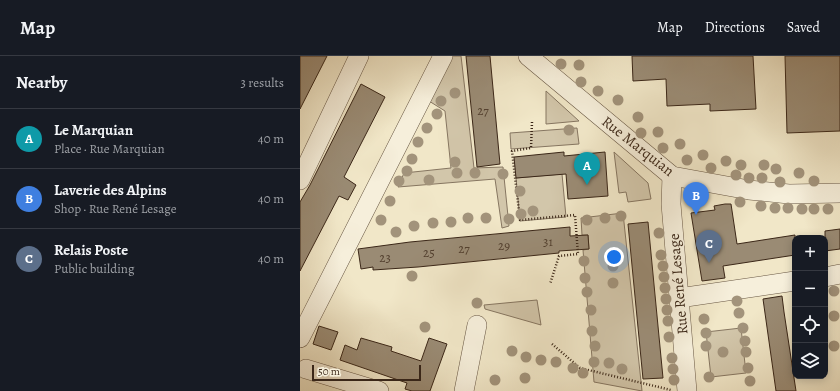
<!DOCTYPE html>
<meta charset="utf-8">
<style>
:root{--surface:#171b24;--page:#242831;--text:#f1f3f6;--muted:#9ea1a6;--line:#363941;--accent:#ea580c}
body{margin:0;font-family:Alegreya,serif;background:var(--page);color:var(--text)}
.controls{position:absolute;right:12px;bottom:12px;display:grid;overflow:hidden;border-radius:8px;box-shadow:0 2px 10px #0003}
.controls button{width:36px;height:36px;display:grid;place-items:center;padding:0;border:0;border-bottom:1px solid var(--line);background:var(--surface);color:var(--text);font:20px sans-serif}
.scale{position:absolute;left:12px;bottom:10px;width:109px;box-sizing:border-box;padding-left:4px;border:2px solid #3b2718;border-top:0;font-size:11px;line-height:14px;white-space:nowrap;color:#3b2718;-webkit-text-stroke:3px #f6efdb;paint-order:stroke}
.you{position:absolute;left:314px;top:201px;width:14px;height:14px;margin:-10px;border:3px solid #fff;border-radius:50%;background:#1a73e8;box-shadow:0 0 0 6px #1a73e833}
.badge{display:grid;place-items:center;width:26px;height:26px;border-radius:50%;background:var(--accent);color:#fff;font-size:13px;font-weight:700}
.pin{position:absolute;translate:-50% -33px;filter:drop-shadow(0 1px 2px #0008)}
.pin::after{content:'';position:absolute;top:21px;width:14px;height:12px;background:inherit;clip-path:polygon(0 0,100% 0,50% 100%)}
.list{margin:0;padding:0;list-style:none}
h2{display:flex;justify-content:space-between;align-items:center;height:52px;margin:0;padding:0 16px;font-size:17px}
h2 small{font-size:13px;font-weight:400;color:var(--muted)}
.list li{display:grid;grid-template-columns:26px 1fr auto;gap:12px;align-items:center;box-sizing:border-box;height:60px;padding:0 16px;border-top:1px solid var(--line)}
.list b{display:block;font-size:15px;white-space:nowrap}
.list p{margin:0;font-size:13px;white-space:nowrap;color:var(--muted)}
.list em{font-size:13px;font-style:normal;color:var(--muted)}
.icon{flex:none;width:22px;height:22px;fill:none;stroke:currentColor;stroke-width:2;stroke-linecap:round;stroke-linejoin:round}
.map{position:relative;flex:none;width:540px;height:335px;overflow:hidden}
header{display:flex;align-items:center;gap:24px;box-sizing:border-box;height:56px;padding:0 20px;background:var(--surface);border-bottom:1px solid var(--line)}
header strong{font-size:19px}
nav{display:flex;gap:22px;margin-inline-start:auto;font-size:14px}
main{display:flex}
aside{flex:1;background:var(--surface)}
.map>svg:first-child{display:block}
.green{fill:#d2c6aa;stroke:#867661}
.building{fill:#9a8b74;stroke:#3b2718}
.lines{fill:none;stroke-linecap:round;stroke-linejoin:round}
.minor-casing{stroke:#685744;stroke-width:20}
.path{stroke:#3b2718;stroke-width:2.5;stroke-dasharray:1 2;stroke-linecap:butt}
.minor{stroke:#f6efdb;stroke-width:19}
.tree{fill:#a2937b}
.labels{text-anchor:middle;stroke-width:3;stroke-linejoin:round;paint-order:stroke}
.number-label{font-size:13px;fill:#53402f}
.street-label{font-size:15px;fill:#3b2718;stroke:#f6efdb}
</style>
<header>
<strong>Map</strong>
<nav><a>Map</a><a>Directions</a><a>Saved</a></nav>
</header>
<main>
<aside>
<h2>Nearby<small>3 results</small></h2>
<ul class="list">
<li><span class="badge" style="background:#0f9aa8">A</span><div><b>Le Marquian</b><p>Place · Rue Marquian</p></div><em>40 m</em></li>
<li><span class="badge" style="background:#3f7fe0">B</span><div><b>Laverie des Alpins</b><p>Shop · Rue René Lesage</p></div><em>40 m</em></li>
<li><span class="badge" style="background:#5c6f8a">C</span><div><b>Relais Poste</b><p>Public building</p></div><em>40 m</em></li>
</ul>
</aside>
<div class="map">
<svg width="540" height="335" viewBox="0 0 540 335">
<rect width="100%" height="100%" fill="#f1e7c8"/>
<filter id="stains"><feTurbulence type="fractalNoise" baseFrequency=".005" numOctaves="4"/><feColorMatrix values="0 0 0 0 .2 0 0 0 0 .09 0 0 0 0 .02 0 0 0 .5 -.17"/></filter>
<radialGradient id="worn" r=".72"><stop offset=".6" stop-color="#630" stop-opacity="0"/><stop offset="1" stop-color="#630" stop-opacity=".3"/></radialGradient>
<g class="green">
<polygon points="150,0 161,0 174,112 203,111 209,170 202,172 195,123 98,131 104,117 151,112 145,55 129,45"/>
<polygon points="246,35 279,65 246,68"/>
<polygon points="277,72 279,88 211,93 210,77"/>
<polygon points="314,96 348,127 351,143 328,146 326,136 319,137"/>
<polygon points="262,118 266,161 220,165 216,122"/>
<polygon points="323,157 342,335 294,326 283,194 289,193 288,179 282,179 281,162"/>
<polygon points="237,244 241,269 185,253 184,249"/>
<polygon points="441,272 446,317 411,321 406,276"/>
</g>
<g class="building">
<polygon points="0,0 27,0 0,53"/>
<polygon points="166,0 190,0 200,108 177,111"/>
<polygon points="332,0 453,0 456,53 410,55 410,48 367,50 366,23 333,25"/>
<polygon points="485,0 540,0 540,75 487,77"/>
<polygon points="61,28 85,41 44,121 56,129 48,144 39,140 0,215 0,146 10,129"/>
<polygon points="264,96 264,100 305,96 308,140 268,143 266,118 216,122 214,101"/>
<polygon points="425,148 431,148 437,188 495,179 495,199 423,210 425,222 402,225 391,157 415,154 414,150"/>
<polygon points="348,166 363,322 343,323 328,168"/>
<polygon points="270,171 270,180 288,179 289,193 259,195 259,197 118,211 73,214 73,211 61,213 58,193 110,186"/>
<polygon points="540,173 540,193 525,195 525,175"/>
<polygon points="482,240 484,256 496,335 476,335 463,243"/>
<polygon points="19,270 38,276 31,294 13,288"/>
<polygon points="61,282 92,291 91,295 121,305 129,282 147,288 130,335 112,335 105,333 107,327 40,304 45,289 57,294"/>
</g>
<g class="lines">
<defs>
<g id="minor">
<polyline points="228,0 372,120 449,134 489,138 540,137"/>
<polyline points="372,120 371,148 387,335"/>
<polyline points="0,124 59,0"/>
<polyline points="525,221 540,218"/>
<polyline points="379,242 495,225"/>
<polyline points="0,282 143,0"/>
<polyline points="6,313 79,335"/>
<polyline points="164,335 177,269"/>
</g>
</defs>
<use href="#minor" class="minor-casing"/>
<g class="path">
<polyline points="232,66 231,92 212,95 220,164 275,159 278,198 259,200 250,228"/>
<polyline points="252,288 280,312 371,334"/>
</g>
<use href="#minor" class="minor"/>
</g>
<g class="tree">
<circle cx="261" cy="8" r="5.5"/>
<circle cx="279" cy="9" r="5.5"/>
<circle cx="281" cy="26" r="5.5"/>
<circle cx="298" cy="35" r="5.5"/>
<circle cx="155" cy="37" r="5.5"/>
<circle cx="318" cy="44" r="5.5"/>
<circle cx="141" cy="45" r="5.5"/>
<circle cx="137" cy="58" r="5.5"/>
<circle cx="338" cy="61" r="5.5"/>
<circle cx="127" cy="72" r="5.5"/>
<circle cx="269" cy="74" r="5.5"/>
<circle cx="358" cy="76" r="5.5"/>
<circle cx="341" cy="77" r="5.5"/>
<circle cx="118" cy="86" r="5.5"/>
<circle cx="380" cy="88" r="5.5"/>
<circle cx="363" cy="92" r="5.5"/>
<circle cx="403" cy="99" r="5.5"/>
<circle cx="112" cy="103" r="5.5"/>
<circle cx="387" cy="104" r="5.5"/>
<circle cx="426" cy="105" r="5.5"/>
<circle cx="155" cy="106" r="5.5"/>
<circle cx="441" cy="109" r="5.5"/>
<circle cx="464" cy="109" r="5.5"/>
<circle cx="411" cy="112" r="5.5"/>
<circle cx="476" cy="113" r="5.5"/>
<circle cx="107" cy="115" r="5.5"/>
<circle cx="157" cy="117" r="5.5"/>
<circle cx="175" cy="117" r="5.5"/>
<circle cx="499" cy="117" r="5.5"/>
<circle cx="203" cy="118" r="5.5"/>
<circle cx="436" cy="119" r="5.5"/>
<circle cx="449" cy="122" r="5.5"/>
<circle cx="462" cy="122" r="5.5"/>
<circle cx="129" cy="124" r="5.5"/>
<circle cx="99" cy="125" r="5.5"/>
<circle cx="514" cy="125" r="5.5"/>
<circle cx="480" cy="126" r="5.5"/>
<circle cx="220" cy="135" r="5.5"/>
<circle cx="394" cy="144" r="5.5"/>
<circle cx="90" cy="145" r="5.5"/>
<circle cx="440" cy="146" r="5.5"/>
<circle cx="461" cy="150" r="5.5"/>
<circle cx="475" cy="152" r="5.5"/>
<circle cx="488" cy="152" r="5.5"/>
<circle cx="502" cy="153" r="5.5"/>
<circle cx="514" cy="153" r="5.5"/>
<circle cx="528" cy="153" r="5.5"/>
<circle cx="233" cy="155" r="5.5"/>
<circle cx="221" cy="158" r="5.5"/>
<circle cx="321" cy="160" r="5.5"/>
<circle cx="168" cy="162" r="5.5"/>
<circle cx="186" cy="162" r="5.5"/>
<circle cx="305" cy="162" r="5.5"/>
<circle cx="209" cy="163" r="5.5"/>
<circle cx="81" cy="164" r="5.5"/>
<circle cx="287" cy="164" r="5.5"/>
<circle cx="151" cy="166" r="5.5"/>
<circle cx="133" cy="167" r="5.5"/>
<circle cx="114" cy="170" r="5.5"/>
<circle cx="96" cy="176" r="5.5"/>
<circle cx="359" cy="177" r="5.5"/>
<circle cx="361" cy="199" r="5.5"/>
<circle cx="284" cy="205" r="5.5"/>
<circle cx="313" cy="210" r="5.5"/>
<circle cx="363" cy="210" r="5.5"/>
<circle cx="112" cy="220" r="5.5"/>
<circle cx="364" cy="221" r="5.5"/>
<circle cx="285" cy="222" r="5.5"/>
<circle cx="313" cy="227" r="5.5"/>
<circle cx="365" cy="232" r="5.5"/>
<circle cx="534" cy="235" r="5.5"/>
<circle cx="287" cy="236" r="5.5"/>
<circle cx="366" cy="243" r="5.5"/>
<circle cx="437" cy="245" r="5.5"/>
<circle cx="177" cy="247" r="5.5"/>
<circle cx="291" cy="254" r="5.5"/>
<circle cx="367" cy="254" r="5.5"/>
<circle cx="439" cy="257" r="5.5"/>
<circle cx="534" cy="260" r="5.5"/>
<circle cx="404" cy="263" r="5.5"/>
<circle cx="368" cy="265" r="5.5"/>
<circle cx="125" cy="271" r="5.5"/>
<circle cx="443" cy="272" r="5.5"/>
<circle cx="292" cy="275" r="5.5"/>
<circle cx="406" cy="277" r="5.5"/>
<circle cx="369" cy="281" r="5.5"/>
<circle cx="445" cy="285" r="5.5"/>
<circle cx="295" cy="290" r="5.5"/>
<circle cx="406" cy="290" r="5.5"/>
<circle cx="534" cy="290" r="5.5"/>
<circle cx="212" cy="295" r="5.5"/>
<circle cx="423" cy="296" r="5.5"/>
<circle cx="446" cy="296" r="5.5"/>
<circle cx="226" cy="301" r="5.5"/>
<circle cx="372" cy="302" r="5.5"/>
<circle cx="241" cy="304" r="5.5"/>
<circle cx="256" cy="306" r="5.5"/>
<circle cx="294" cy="306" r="5.5"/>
<circle cx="309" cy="307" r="5.5"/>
<circle cx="273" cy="312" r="5.5"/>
<circle cx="448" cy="312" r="5.5"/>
<circle cx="322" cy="313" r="5.5"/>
<circle cx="373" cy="313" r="5.5"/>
<circle cx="283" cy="317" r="5.5"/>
<circle cx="409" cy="321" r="5.5"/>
<circle cx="225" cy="322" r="5.5"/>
<circle cx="195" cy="324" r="5.5"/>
<circle cx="374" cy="324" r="5.5"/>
<circle cx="450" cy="325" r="5.5"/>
</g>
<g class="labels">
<g class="number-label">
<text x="183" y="59">27</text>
<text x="248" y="190">31</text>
<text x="204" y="194">29</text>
<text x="164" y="197">27</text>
<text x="129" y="201">25</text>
<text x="85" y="206">23</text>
</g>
<g class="street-label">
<text transform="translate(338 90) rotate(38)" y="5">Rue Marquian</text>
<text transform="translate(378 228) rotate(-95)" y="5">Rue René Lesage</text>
</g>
</g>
<rect width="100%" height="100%" filter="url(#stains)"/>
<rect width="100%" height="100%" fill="url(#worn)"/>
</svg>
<div class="controls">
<button>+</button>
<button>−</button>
<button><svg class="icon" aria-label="locate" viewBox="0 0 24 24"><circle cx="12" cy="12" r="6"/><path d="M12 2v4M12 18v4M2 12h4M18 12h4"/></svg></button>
<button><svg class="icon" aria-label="layers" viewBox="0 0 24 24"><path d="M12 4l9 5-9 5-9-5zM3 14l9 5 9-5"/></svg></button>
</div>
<div class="scale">50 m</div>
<div class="you"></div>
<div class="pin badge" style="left:287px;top:129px;background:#0f9aa8">A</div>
<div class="pin badge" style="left:396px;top:159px;background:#3f7fe0">B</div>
<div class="pin badge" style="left:409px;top:207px;background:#5c6f8a">C</div>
</div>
</main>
